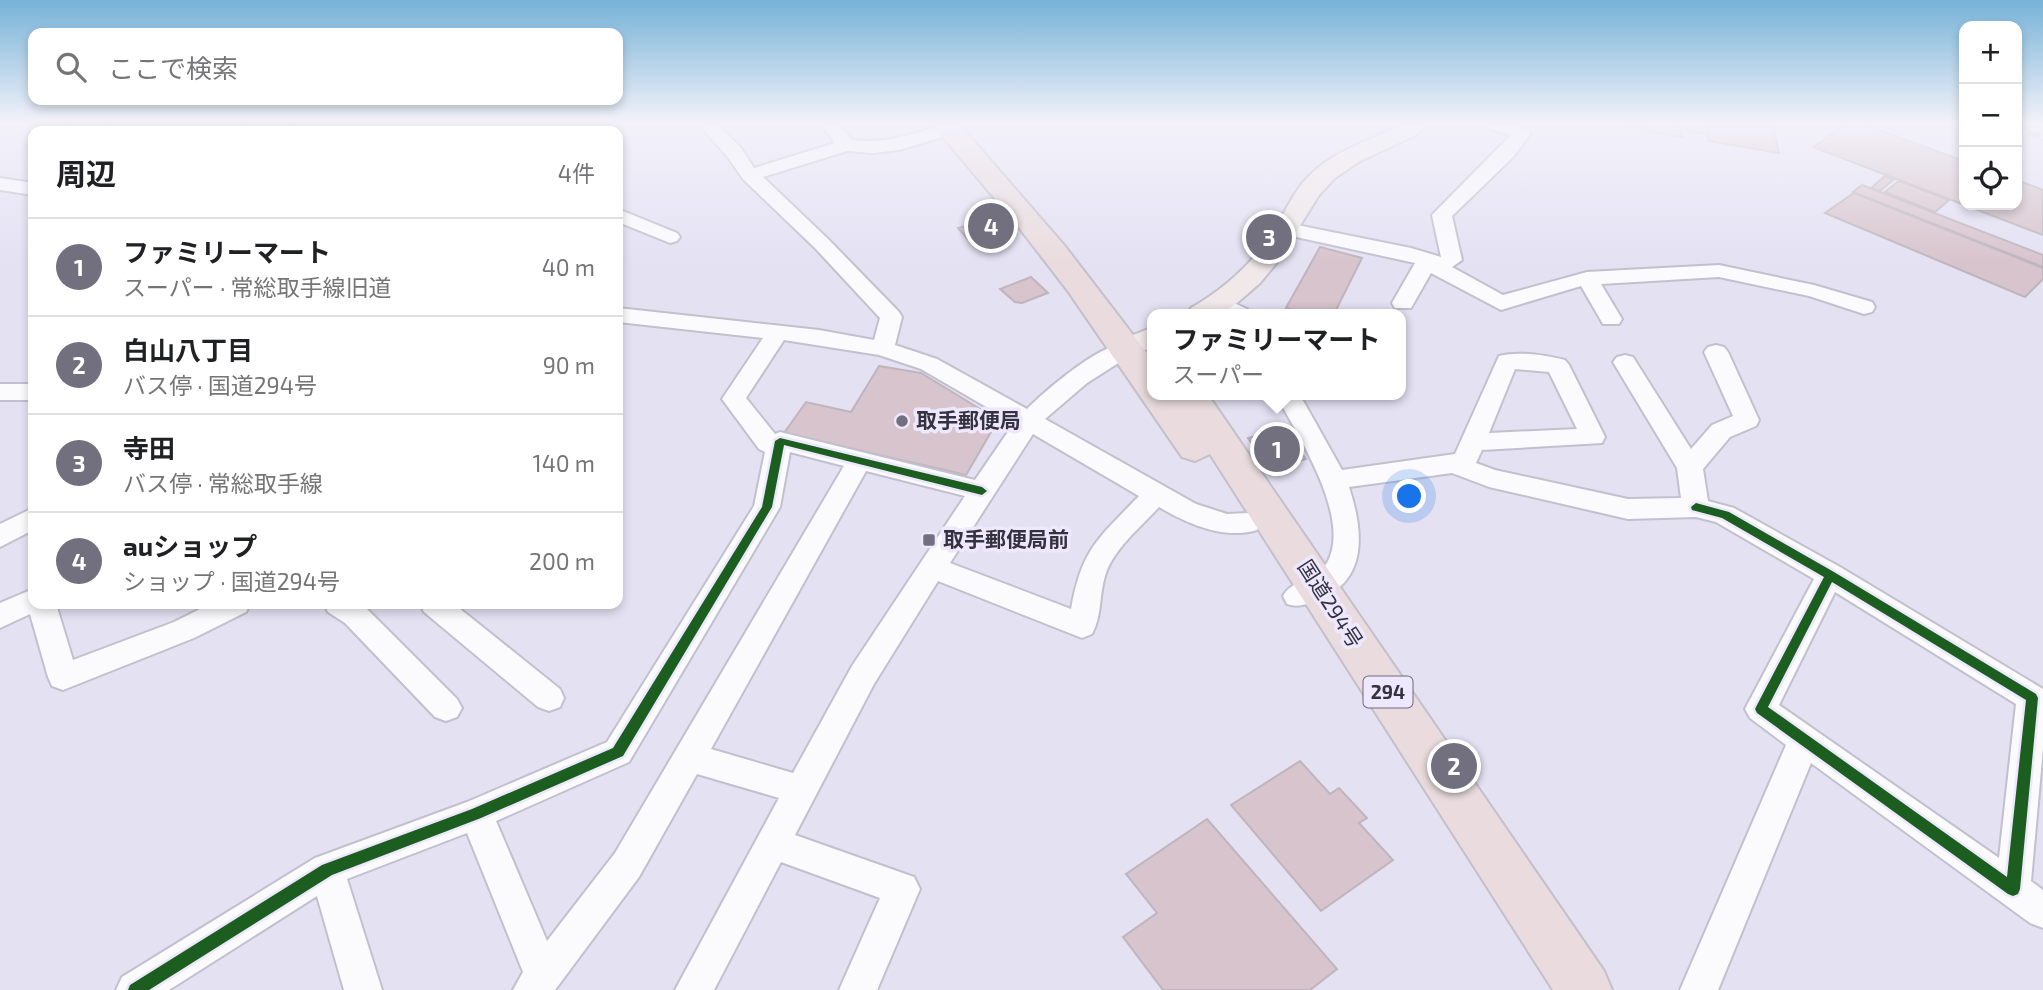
<!DOCTYPE html>
<html lang="ja">
<meta charset="utf-8">
<style>
:root{--surface:#fff;--page:#f2f2f2;--text:#202124;--muted:#757577;--line:#e0e0e0;--accent:#726f7e}
body{margin:0;font-family:"Exo 2","Noto Sans JP",sans-serif;background:var(--page);color:var(--text)}
.controls{position:absolute;right:21px;top:21px;display:grid;overflow:hidden;border-radius:14px;box-shadow:0 4px 10px #0003}
.controls button{width:63px;height:63px;display:grid;place-items:center;padding:0;border:0;border-bottom:2px solid var(--line);background:var(--surface);color:var(--text);font:35px sans-serif}
.you{position:absolute;left:1410px;top:497px;width:24px;height:24px;margin:-18px;border:5px solid #fff;border-radius:50%;background:#1a73e8;box-shadow:0 0 0 10px #1a73e833}
.badge{display:grid;place-items:center;width:46px;height:46px;border-radius:50%;background:var(--accent);color:#fff;font-size:23px;font-weight:700}
.pin{position:absolute;translate:-50% -50%;border:4px solid #fff;box-shadow:0 2px 7px #0006}
.popup{position:absolute;left:1147px;top:309px;width:259px;height:91px;box-sizing:border-box;display:grid;place-content:center;border-radius:14px;background:var(--surface);filter:drop-shadow(0 2px 5px #0005);font-size:23px;white-space:nowrap;color:var(--muted)}
.popup b{font-size:26px;color:var(--text)}
.popup::after{content:'';position:absolute;left:50%;top:100%;margin-left:-14px;border:14px solid transparent;border-top-color:var(--surface)}
.list{margin:0;padding:0;list-style:none}
h2{display:flex;justify-content:space-between;align-items:center;height:91px;margin:0;padding:0 28px;font-size:30px}
h2 small{font-size:23px;font-weight:400;color:var(--muted)}
.list li{display:grid;grid-template-columns:46px 1fr auto;gap:21px;align-items:center;box-sizing:border-box;height:98px;padding:0 28px;border-top:2px solid var(--line)}
.list b{display:block;font-size:26px;white-space:nowrap}
.list p{margin:0;font-size:23px;white-space:nowrap;color:var(--muted)}
.list em{font-size:23px;font-style:normal;color:var(--muted)}
.icon{flex:none;width:38px;height:38px;fill:none;stroke:currentColor;stroke-width:2;stroke-linecap:round;stroke-linejoin:round}
.map{position:relative;flex:none;width:2043px;height:990px;overflow:hidden}
.search{position:absolute;background:var(--surface);box-shadow:0 4px 10px #0003;left:28px;top:28px;width:595px;height:77px;display:flex;align-items:center;gap:18px;box-sizing:border-box;padding:0 24px;border-radius:14px;color:var(--muted);font-size:26px}
.panel{position:absolute;background:var(--surface);box-shadow:0 4px 10px #0003;left:28px;top:126px;width:595px;height:483px;border-radius:14px}
.map>svg:first-child{display:block}
.building{fill:#d8c4cc;stroke:#beb5bd;stroke-width:2}
.lines{fill:none;stroke-linecap:round;stroke-linejoin:round}
.minor-casing{stroke:#c2c0ce;stroke-width:4}
.major-casing{stroke:#c2c0c9;stroke-width:4}
.highway-casing{stroke:#c2c0c9;stroke-width:4}
.minor{fill:#fbfafd;fill-rule:evenodd}
.major{fill:#f1e8ea;fill-rule:evenodd}
.highway{fill:#eadcde;fill-rule:evenodd}
.rail-casing{stroke:#c1c0c5;stroke-width:6}
.rail{stroke:#ede8fd;stroke-width:4.5;stroke-dasharray:12;stroke-linecap:butt}
.cycleway-casing{stroke:#ede8fd;stroke-width:5}
.cycleway{fill:#1b5e20;fill-rule:evenodd}
.poi-dot{fill:#726f7e;stroke:#ede8fd;stroke-width:2.5}
.labels{text-anchor:middle;stroke-width:7;stroke-linejoin:round;paint-order:stroke}
.shield{fill:#ede8fd;stroke:#6c6978;stroke-width:2}
.shield-label{font-size:19px;font-weight:bold;fill:#35323f}
.poi-label{font-size:21px;font-weight:bold;fill:#35323f;stroke:#ede8fd;text-anchor:start}
.street-label{font-size:21px;fill:#35323f;stroke:#ede8fd}
</style>
<div class="map">
<svg width="2043" height="990" viewBox="0 0 2043 990">
<rect width="100%" height="100%" fill="#e4e1f3"/>
<g class="building">
<polygon points="1627,124 1677,124 1683,137 1644,131 1644,128 1628,126"/>
<polygon points="1677,124 1708,124 1708,134 1680,129"/>
<polygon points="1708,124 1773,125 1779,153 1708,141"/>
<polygon points="1847,124 1862,124 1964,161 1964,205 2017,205 2017,180 2043,190 2043,235 1813,147"/>
<polygon points="1885,176 1894,179 1880,191 1871,188"/>
<polygon points="1899,181 1949,200 1935,212 1885,192"/>
<polygon points="1862,185 2043,255 2043,267 1853,192"/>
<polygon points="1854,193 2043,268 2043,279 2025,297 1825,213"/>
<polygon points="1001,216 1016,234 971,243 958,228"/>
<polygon points="1320,247 1362,258 1334,314 1299,314 1300,312 1286,308"/>
<polygon points="1031,277 1048,293 1022,303 1015,302 1000,289"/>
<polygon points="879,366 921,373 998,420 966,475 784,433 806,402 851,412"/>
<polygon points="1283,429 1306,459 1270,469 1248,438"/>
<polygon points="1300,761 1330,794 1339,788 1367,818 1359,823 1393,860 1321,911 1231,805"/>
<polygon points="1207,819 1337,969 1310,990 1163,990 1123,937 1157,913 1126,874"/>
</g>
<g class="lines">
<defs>
<g id="minor">
<path d="M72 124H108C100 132 80 132 72 124Z"/>
<polygon points="245,124 280,124 296,127 299,131 264,131 248,128"/>
<path d="M698 124H717L741 148 754 168 835 143 821 124H839L852 140C888 145 916 132 949 124L956 125 959 129 956 133 899 150 873 153 847 151 763 177 829 240 899 312 902 317 895 345 937 359 1027 409C1046 390 1108 336 1134 343L1137 348 1134 353 1087 383 1045 419 1196 504 1227 514 1247 513 1257 516 1260 523 1257 530C1224 540 1188 524 1159 507 1141 527 1113 549 1105 576 1099 595 1102 616 1092 634L1082 638 938 581 874 684 795 835 914 877 920 889 877 990H839L880 898 781 862 714 990H675L779 798 697 774 639 877 555 990H513L523 972 467 833 347 879 382 990H344L317 896 169 990H116L122 977 315 858 467 802 607 742 754 506 765 452 759 449 722 399 763 338 618 322V308L819 330 874 340 880 318 815 248 743 179 727 156ZM784 340 879 355 921 369 1014 423 975 480 780 432 775 434 746 398ZM1033 434 1139 496C1098 539 1082 548 1071 609L950 563ZM790 452 844 466 615 853 547 941 496 821 629 762 780 507ZM866 471 965 496 852 666 793 773 711 749Z"/>
<path d="M1485 124C1500 123 1520 121 1531 133L1514 156 1452 216 1462 260 1452 267 1503 295 1587 272 1719 265 1814 285 1872 302 1875 307 1872 312 1864 314 1809 296 1719 277 1601 284 1622 319 1619 324H1603L1581 286 1501 310 1431 273 1411 308H1395L1392 303 1415 263 1287 235 1280 233 1277 229 1280 225 1287 223 1411 248 1441 257 1432 215 1511 135 1488 128Z"/>
<polygon points="0,178 33,183 33,195 0,190"/>
<polygon points="618,209 677,233 680,237 677,241 670,243 618,222"/>
<path d="M1221 297 1247 309 1250 314C1235 315 1220 317 1210 304L1213 299Z"/>
<path d="M1716 345 1724 347 1728 352 1759 420 1756 426 1730 437 1703 469 1708 501 1734 508 1840 567 2043 689V748L2031 881 2043 890V928L2030 923 1811 763 1718 990H1680L1786 745 1750 718 1745 709 1814 579 1716 522 1696 517 1628 519 1489 487 1452 473 1349 487C1363 530 1369 580 1318 600 1306 604 1299 608 1287 604L1283 596C1292 579 1316 582 1328 561 1351 516 1297 434 1276 395H1300L1342 470 1455 454 1499 356C1518 351 1546 355 1565 360L1569 365 1605 437 1602 443 1482 450 1476 463 1495 470 1628 499 1681 498 1677 468 1613 362 1617 357 1625 355 1633 357 1691 449 1712 425 1733 416 1704 352 1708 347ZM1515 369 1549 372 1577 429 1489 433ZM1835 592 2016 704 1999 858 1779 705Z"/>
<rect x="0" y="384" width="33" height="16"/>
<polygon points="33,508 33,530 0,547 0,524"/>
<polygon points="33,589 33,604 56,604 73,660 174,622 210,604 250,604 246,612 194,638 63,690 52,686 48,677 30,614 0,628 0,603"/>
<polygon points="324,604 360,604 365,607 457,699 462,708 457,717 446,721 435,717 345,623 328,612"/>
<polygon points="420,604 454,604 560,689 564,698 560,707 549,711 538,707 424,612"/>
</g>
<g id="major">
<path d="M1402 124H1429L1414 136 1360 161 1335 178 1319 195 1279 260 1260 283 1237 303 1221 314H1187L1191 308C1226 288 1255 261 1276 227 1286 210 1294 191 1308 177 1334 150 1370 141 1402 124Z"/>
<polygon points="1153,327 1153,347 1126,357 1116,354 1111,348 1116,342"/>
</g>
<polygon id="highway" points="932,124 959,124 1064,245 1153,361 1153,395 1208,395 1604,971 1612,990 1553,990 1210,454 1195,461 1182,457 1068,291 1017,225"/>
</defs>
<use href="#minor" class="minor-casing"/>
<use href="#major" class="major-casing"/>
<use href="#highway" class="highway-casing"/>
<use href="#minor" class="minor"/>
<use href="#major" class="major"/>
<use href="#highway" class="highway"/>
<defs>
<polyline id="rail" points="2017,129 2043,138"/>
</defs>
<use href="#rail" class="rail-casing"/>
<use href="#rail" class="rail"/>
<defs>
<g id="cycleway">
<polygon points="780,438 982,487 987,491 982,495 784,445 772,507 623,756 481,818 332,875 149,990 128,990 130,985 322,865 472,809 613,748 762,507 775,441"/>
<path d="M1696 503 1729 512 1834 572 2036 694 2038 698 2020 889 2018 894 2013 896 2008 894 1757 713 1755 709 1757 705 1824 577 1722 518 1692 510 1691 507ZM1832 582 2026 700 2007 877 1768 707Z"/>
</g>
</defs>
<use href="#cycleway" class="cycleway-casing"/>
<use href="#cycleway" class="cycleway"/>
</g>
<linearGradient id="sky" x2="0" y2="1"><stop stop-color="#76b2d7"/><stop offset="0.47" stop-color="#f3f2fa"/><stop offset="1" stop-color="#f3f2fa" stop-opacity="0"/></linearGradient>
<rect width="2043" height="262" fill="url(#sky)"/>
<g class="poi-dot">
<circle cx="902" cy="421" r="7"/>
<rect x="922" y="533" width="14" height="14" rx="3.5"/>
</g>
<g class="labels">
<rect class="shield" x="1363.5" y="676.5" width="49" height="31" rx="5"/>
<g class="shield-label">
<text x="1388" y="699">294</text>
</g>
<g class="poi-label">
<text x="916" y="428">取手郵便局</text>
<text x="943" y="547">取手郵便局前</text>
</g>
<g class="street-label">
<text transform="translate(1330 604) rotate(57)" y="7">国道294号</text>
</g>
</g>
</svg>
<div class="controls">
<button>+</button>
<button>−</button>
<button><svg class="icon" aria-label="locate" viewBox="0 0 24 24"><circle cx="12" cy="12" r="6"/><path d="M12 2v4M12 18v4M2 12h4M18 12h4"/></svg></button>
</div>
<div class="you"></div>
<div class="pin badge" style="left:1277px;top:449px">1</div>
<div class="popup"><b>ファミリーマート</b>スーパー</div>
<div class="pin badge" style="left:1454px;top:766px">2</div>
<div class="pin badge" style="left:1269px;top:237px">3</div>
<div class="pin badge" style="left:991px;top:226px">4</div>
<div class="search"><svg class="icon" aria-label="search" viewBox="0 0 24 24"><circle cx="10" cy="10" r="6"/><path d="M15 15l6 6"/></svg>ここで検索</div>
<section class="panel">
<h2>周辺<small>4件</small></h2>
<ul class="list">
<li><span class="badge">1</span><div><b>ファミリーマート</b><p>スーパー · 常総取手線旧道</p></div><em>40 m</em></li>
<li><span class="badge">2</span><div><b>白山八丁目</b><p>バス停 · 国道294号</p></div><em>90 m</em></li>
<li><span class="badge">3</span><div><b>寺田</b><p>バス停 · 常総取手線</p></div><em>140 m</em></li>
<li><span class="badge">4</span><div><b>auショップ</b><p>ショップ · 国道294号</p></div><em>200 m</em></li>
</ul>
</section>
</div>
